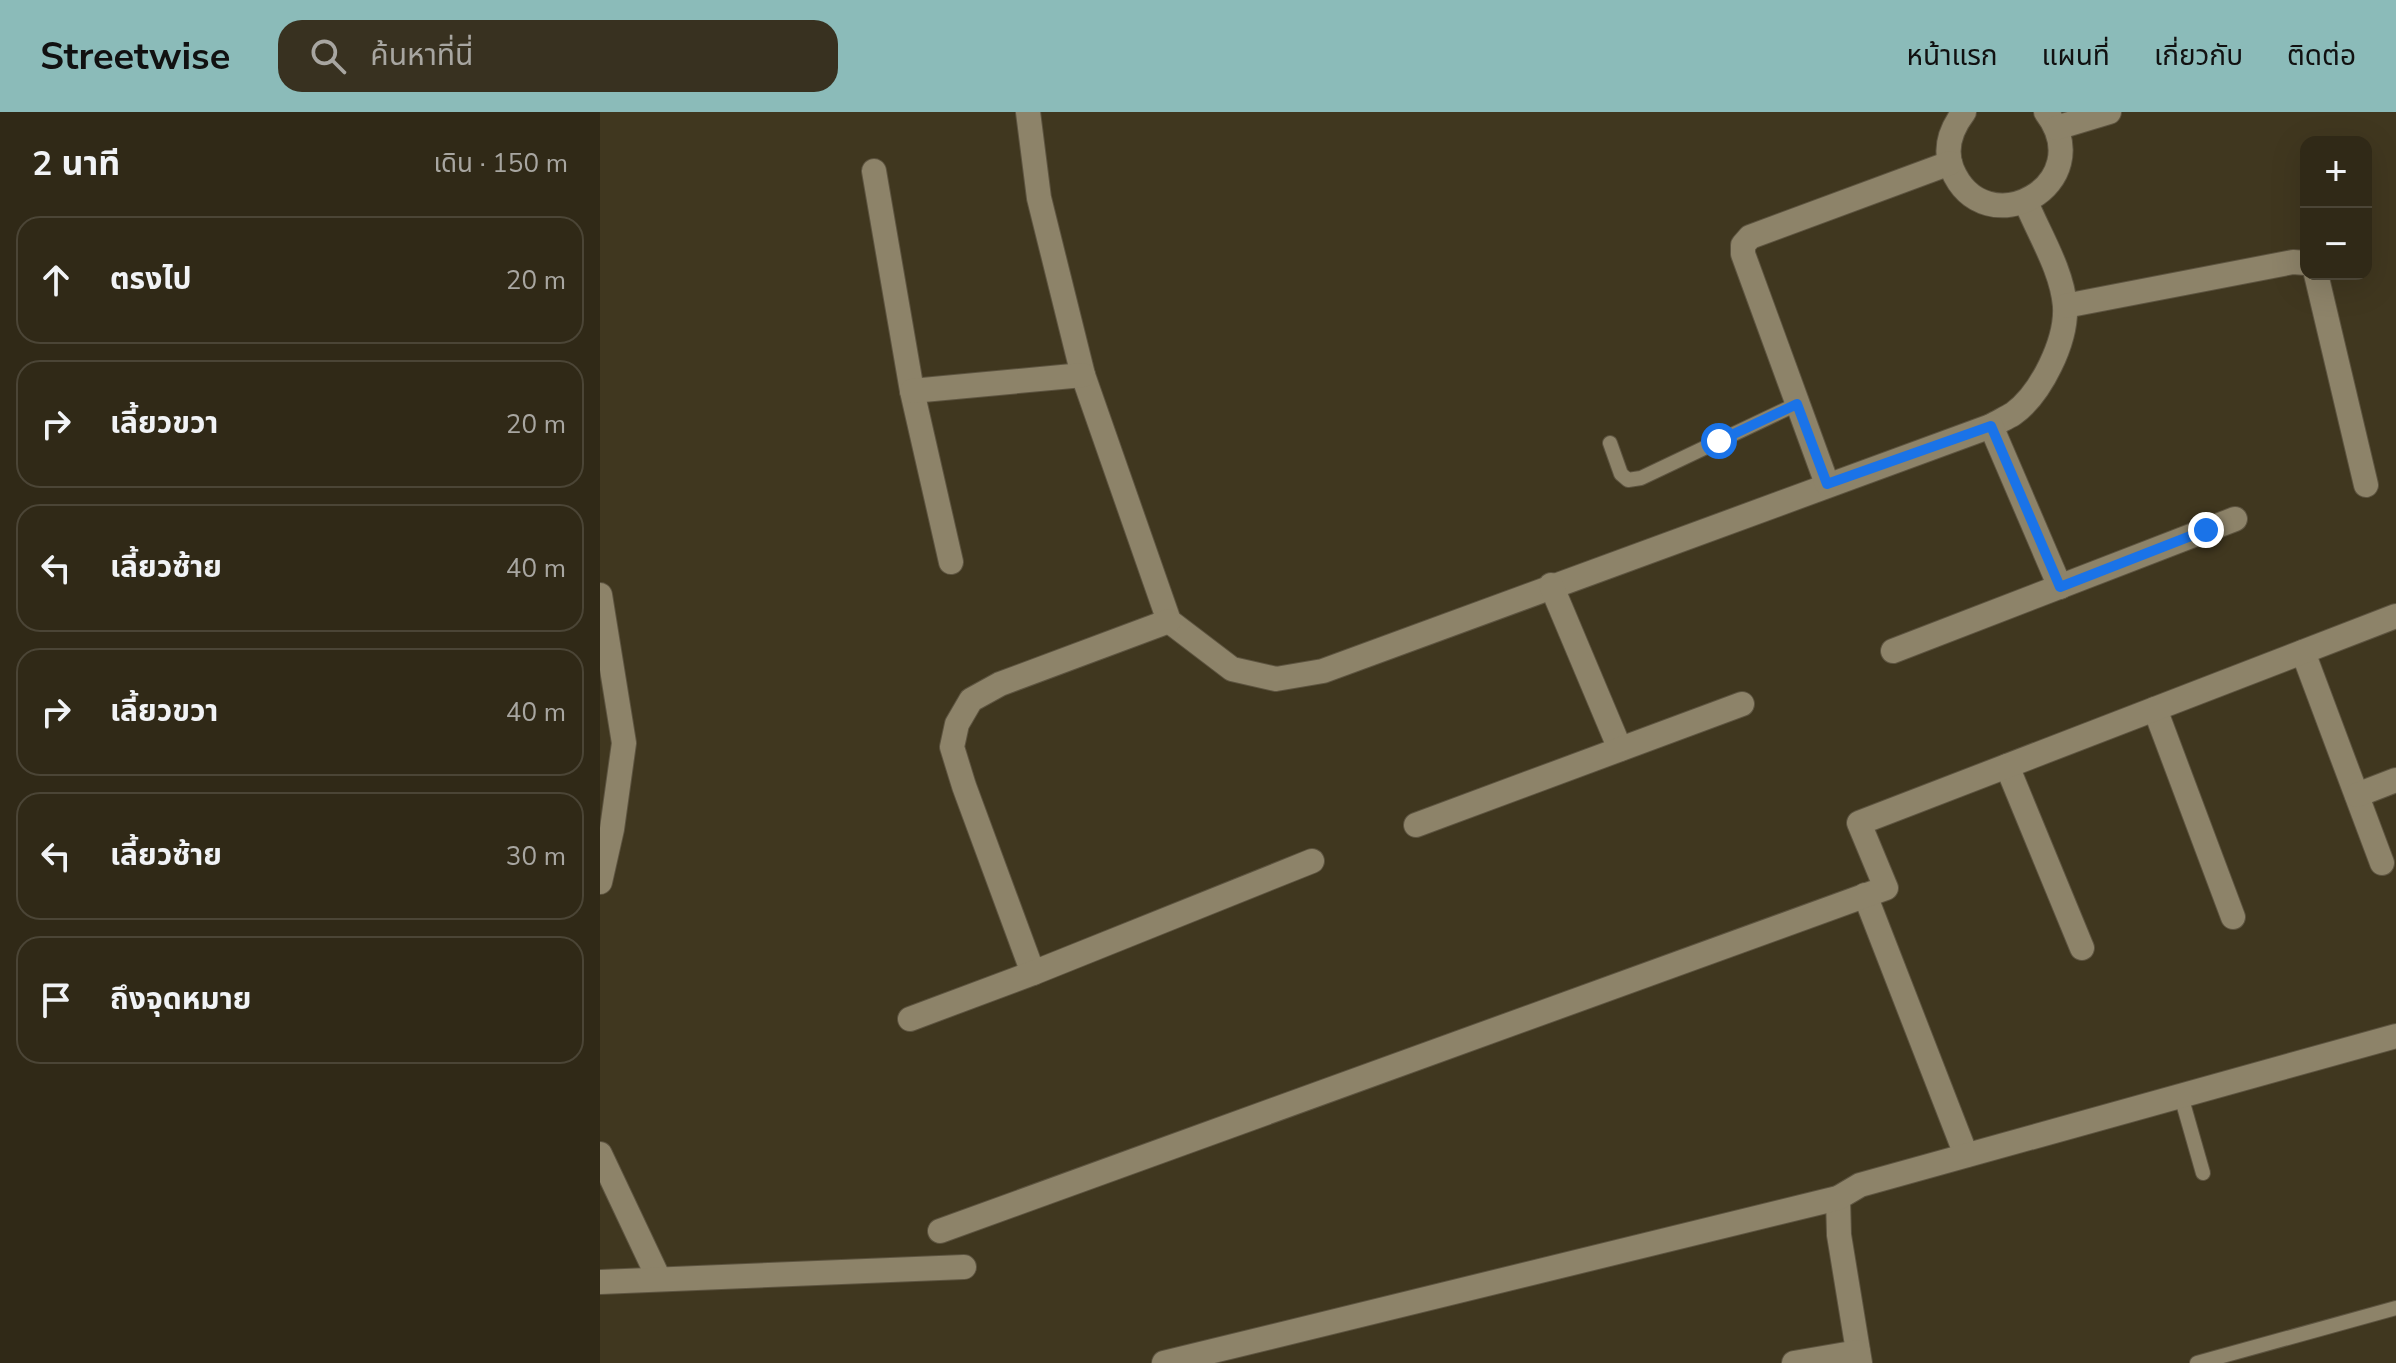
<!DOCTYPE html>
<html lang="th">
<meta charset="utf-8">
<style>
:root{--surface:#302917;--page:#383120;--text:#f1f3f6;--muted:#a8a6a1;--line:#4b4536;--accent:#8bbbb9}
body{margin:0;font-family:"Nunito Sans","Noto Sans Thai",sans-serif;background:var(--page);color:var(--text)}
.controls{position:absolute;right:24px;top:24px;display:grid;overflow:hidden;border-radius:16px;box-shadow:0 8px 32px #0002}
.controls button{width:72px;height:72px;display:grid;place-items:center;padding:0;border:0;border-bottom:2px solid var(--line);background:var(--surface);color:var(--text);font:40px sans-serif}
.stop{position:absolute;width:24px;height:24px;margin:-18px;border:6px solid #1a73e8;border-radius:50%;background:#fff}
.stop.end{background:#1a73e8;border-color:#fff;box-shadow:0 2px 8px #0008}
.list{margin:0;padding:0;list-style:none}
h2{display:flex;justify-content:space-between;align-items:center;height:104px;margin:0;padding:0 32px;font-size:34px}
h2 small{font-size:26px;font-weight:400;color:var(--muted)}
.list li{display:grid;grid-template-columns:52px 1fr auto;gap:24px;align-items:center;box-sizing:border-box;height:128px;margin:0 16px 16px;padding:0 16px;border:2px solid var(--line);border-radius:24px}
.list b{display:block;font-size:30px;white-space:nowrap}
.list em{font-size:26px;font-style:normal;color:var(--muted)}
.icon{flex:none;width:44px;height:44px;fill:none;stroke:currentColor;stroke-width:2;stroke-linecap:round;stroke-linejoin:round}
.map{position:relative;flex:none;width:1796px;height:1251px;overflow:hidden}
header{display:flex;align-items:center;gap:48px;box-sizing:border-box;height:112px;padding:0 40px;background:var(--accent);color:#111}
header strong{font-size:38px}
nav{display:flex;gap:44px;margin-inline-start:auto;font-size:28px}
.search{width:560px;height:72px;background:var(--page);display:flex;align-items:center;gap:20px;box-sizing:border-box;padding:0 28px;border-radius:24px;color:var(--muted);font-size:30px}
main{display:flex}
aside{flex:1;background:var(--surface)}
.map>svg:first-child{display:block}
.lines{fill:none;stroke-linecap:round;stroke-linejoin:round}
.service-casing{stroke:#5d5440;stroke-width:16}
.minor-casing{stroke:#5d5440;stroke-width:26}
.service{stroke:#8d8369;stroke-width:14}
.minor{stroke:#8d8369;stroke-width:24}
.route{stroke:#1a73e8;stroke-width:10}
</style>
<header>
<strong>Streetwise</strong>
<div class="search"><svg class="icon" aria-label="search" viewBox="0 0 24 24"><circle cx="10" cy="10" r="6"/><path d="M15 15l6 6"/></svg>ค้นหาที่นี่</div>
<nav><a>หน้าแรก</a><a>แผนที่</a><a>เกี่ยวกับ</a><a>ติดต่อ</a></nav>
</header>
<main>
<aside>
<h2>2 นาที<small>เดิน · 150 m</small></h2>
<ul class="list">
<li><svg class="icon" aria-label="ahead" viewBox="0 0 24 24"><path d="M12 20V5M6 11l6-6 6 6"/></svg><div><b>ตรงไป</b></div><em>20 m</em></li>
<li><svg class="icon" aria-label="right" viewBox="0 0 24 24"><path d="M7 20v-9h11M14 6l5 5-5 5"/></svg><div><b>เลี้ยวขวา</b></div><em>20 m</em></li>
<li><svg class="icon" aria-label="left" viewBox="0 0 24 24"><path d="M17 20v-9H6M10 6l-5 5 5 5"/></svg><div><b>เลี้ยวซ้าย</b></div><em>40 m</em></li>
<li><svg class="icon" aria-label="right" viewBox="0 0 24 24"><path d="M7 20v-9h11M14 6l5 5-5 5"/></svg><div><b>เลี้ยวขวา</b></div><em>40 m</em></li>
<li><svg class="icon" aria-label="left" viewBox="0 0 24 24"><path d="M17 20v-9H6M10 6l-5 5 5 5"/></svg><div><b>เลี้ยวซ้าย</b></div><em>30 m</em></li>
<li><svg class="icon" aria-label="arrive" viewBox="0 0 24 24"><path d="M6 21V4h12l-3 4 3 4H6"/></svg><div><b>ถึงจุดหมาย</b></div></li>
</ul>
</aside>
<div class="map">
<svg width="1796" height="1251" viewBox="0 0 1796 1251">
<rect width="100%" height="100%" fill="#40371f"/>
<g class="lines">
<defs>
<g id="service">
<polyline points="1010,331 1021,362 1028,368 1041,366 1197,292"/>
<polyline points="1581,984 1603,1061"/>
<polyline points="1597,1251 1796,1196"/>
</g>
<g id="minor">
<path d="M428 0 439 86 483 263 569 509 632 557 676 567 723 559 1391 314C1398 310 1406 306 1413 302 1441 282 1467 229 1465 194 1462 158 1439 122 1426 90"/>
<path d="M1364 0C1351 17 1344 37 1352 57 1385 136 1501 72 1446 0"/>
<polyline points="1456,16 1509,0"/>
<polyline points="274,59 312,279 351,450"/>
<polyline points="1716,162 1766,373"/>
<polyline points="1465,194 1693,150 1706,151"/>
<polyline points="312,279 483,263"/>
<polyline points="1391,314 1460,475"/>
<polyline points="1227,372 1143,142 1143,133 1150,125 1350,51"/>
<polyline points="951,473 1020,637"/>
<polyline points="0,483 24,631 12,717 0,770"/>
<polyline points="1293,539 1635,407"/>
<polyline points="1703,540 1782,751"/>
<polyline points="1555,597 1633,805"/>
<polyline points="1407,654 1482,836"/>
<polyline points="1757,683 1796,668"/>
<polyline points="816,713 1142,592"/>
<polyline points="1265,783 1366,1043"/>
<polyline points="433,861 364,674 352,635 357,612 371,588 400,572 569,509"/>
<polyline points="310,907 433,861 712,749"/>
<polyline points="0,1042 59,1167"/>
<polyline points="1238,1086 1239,1123 1260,1251"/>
<polyline points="340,1119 1286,776 1259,711 1796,504"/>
<polyline points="0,1170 364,1155"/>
<polyline points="564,1251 1238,1086 1260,1073 1796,924"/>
<polyline points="1194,1251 1258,1240"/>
</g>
</defs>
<use href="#service" class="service-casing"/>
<use href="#minor" class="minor-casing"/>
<use href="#service" class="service"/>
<use href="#minor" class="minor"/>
</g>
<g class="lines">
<polyline class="route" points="1119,329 1197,292 1227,372 1391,314 1460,475 1606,418"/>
</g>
</svg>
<div class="controls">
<button>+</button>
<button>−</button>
</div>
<div class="stop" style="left:1119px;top:329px"></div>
<div class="stop end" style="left:1606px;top:418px"></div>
</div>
</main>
